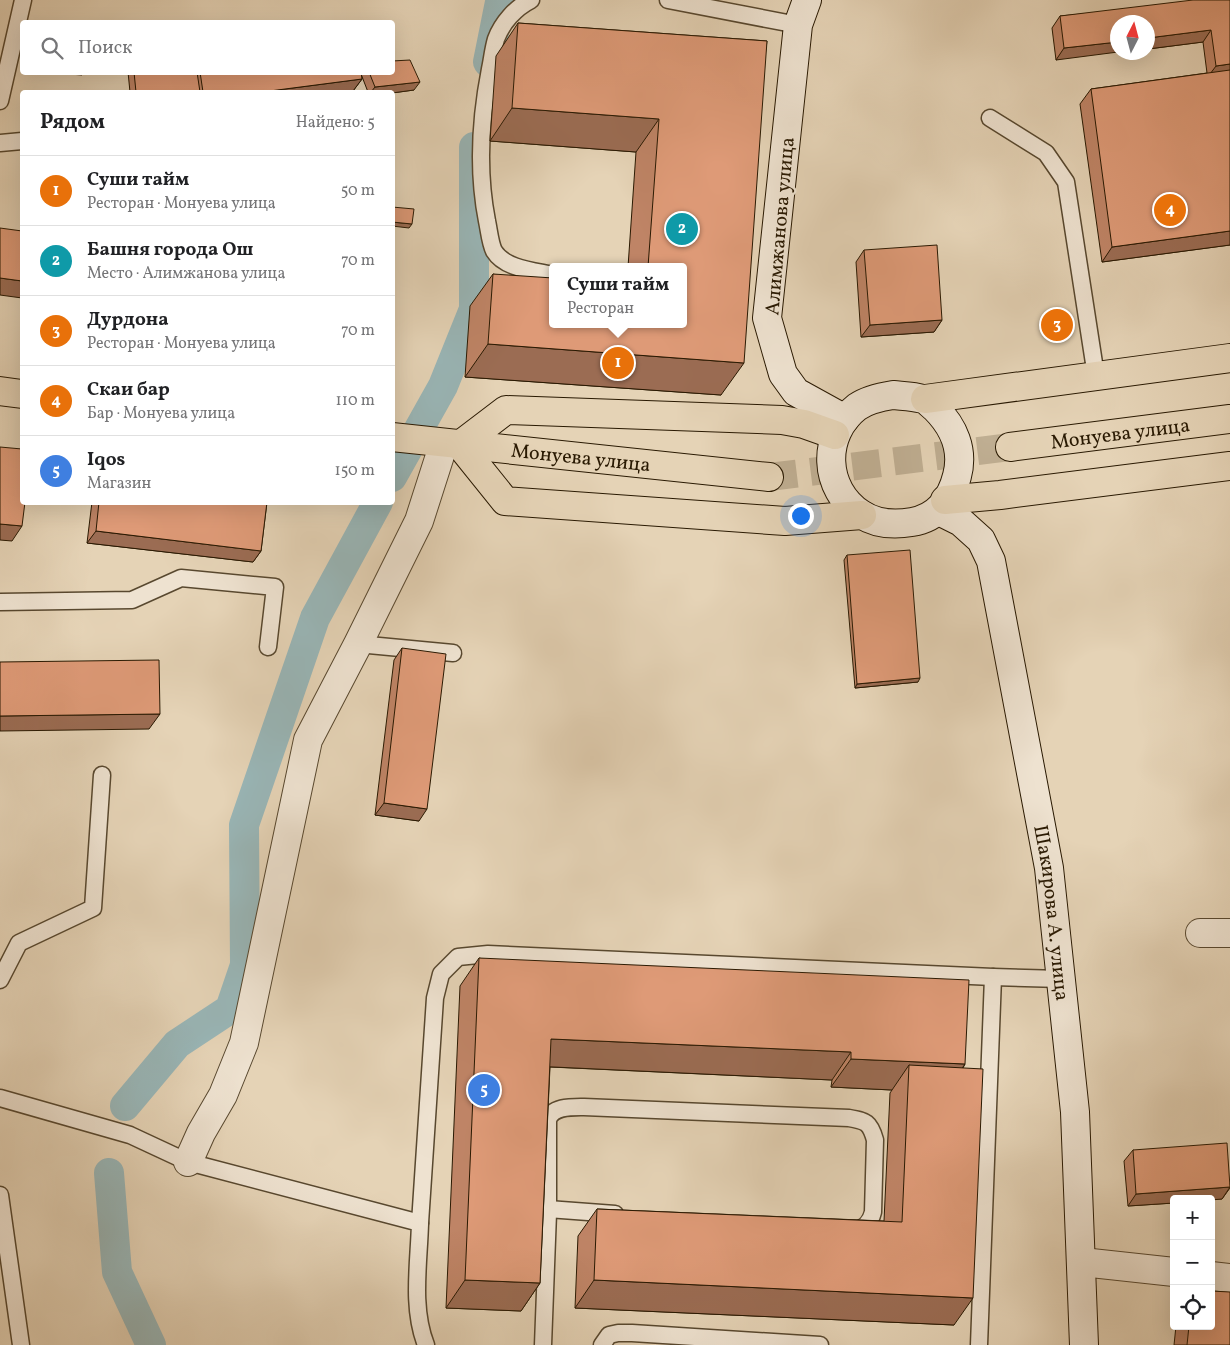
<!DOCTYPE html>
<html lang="ru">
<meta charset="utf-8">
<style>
:root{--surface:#fff;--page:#f6f6f6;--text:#202124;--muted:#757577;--line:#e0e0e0;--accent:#2563eb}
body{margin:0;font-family:Vollkorn,serif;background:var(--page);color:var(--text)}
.controls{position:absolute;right:15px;bottom:15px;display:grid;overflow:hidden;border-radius:5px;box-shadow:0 5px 20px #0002}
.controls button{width:45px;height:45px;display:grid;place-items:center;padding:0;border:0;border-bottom:1px solid var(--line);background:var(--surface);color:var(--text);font:25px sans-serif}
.compass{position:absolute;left:1110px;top:15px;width:45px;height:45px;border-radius:50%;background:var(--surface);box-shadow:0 5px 20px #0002;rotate:6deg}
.you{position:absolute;left:800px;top:515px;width:18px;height:18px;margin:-12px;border:4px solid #fff;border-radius:50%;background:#1a73e8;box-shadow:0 0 0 8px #1a73e833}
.badge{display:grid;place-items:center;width:32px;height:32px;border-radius:50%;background:var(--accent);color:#fff;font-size:16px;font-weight:700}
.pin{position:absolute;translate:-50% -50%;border:2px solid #fff;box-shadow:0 1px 5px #0006}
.popup{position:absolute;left:549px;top:263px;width:138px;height:65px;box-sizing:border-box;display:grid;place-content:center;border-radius:5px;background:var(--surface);filter:drop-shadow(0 1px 4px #0005);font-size:16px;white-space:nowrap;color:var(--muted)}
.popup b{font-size:19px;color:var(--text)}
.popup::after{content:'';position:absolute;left:50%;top:100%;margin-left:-10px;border:10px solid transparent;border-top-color:var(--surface)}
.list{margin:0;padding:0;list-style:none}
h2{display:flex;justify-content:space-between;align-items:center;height:65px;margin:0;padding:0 20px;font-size:21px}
h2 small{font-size:16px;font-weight:400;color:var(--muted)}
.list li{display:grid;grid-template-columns:32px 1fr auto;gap:15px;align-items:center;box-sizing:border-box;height:70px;padding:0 20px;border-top:1px solid var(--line)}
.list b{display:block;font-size:19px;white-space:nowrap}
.list p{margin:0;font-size:16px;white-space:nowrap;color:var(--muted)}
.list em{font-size:16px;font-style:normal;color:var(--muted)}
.icon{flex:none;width:28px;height:28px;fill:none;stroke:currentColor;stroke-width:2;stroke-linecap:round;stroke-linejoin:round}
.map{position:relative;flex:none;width:1230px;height:1345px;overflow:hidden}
.search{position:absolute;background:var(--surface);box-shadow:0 5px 20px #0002;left:20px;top:20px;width:375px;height:55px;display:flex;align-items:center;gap:12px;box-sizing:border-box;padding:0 18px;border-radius:5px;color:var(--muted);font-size:19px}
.panel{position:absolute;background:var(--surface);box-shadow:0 5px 20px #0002;left:20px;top:90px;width:375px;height:415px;border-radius:5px}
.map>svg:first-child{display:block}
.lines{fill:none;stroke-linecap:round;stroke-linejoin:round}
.canal{stroke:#99b6b7;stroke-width:30}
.primary-tunnel{stroke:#bfae92;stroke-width:28;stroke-dasharray:28 14;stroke-linecap:butt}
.lane-casing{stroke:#58482f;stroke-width:19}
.street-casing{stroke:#58482f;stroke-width:30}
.secondary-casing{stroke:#291902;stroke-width:30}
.primary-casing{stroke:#291902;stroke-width:30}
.lane{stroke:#eee2d0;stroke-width:16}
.street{stroke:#eee2d0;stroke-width:28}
.secondary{stroke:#eee2d0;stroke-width:28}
.primary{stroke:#e5d3b6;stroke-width:28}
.wall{fill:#bf8466;stroke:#291902}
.shaded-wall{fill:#9b6c53;stroke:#291902}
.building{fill:#de9a77;stroke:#291902}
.labels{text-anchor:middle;stroke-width:4.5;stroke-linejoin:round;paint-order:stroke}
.street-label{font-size:20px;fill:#291902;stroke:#eee2d0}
</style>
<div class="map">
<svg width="1230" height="1345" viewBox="0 0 1230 1345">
<rect width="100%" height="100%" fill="#e5d3b6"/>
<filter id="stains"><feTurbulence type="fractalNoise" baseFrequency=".004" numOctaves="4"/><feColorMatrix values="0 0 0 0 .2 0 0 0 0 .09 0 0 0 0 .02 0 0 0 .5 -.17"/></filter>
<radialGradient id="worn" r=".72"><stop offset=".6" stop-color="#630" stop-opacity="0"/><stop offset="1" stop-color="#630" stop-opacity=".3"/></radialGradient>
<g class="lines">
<g class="canal">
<polyline points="488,62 500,2 502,0"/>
<polyline points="392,477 443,386 474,309 474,147"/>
<polyline points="125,1106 177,1044 230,1009 245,965 244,825 315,618 378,502"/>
<polyline points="109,1173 117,1272 151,1345"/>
</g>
<polyline class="primary-tunnel" points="769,477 1010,447"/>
<defs>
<g id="lane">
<path d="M531 0C515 8 502 23 496 39 493 49 492 60 490 69 480 120 477 170 487 221 489 230 490 243 494 251 505 269 535 271 553 275"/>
<polyline points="668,0 798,25"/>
<polyline points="0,101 23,0"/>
<polyline points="990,118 1046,153 1066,182 1096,376"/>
<polyline points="0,143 22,141"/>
<polyline points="0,602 132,600 181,578 275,587 268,647"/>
<polyline points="358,644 453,653"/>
<polyline points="0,980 19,943 93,908 102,775"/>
<path d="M0 1098 130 1135 188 1162 420 1223C419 1263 411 1307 426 1345"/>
<polyline points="0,1195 21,1345"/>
<polyline points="548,1209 615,1214"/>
<polyline points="420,1223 435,998 441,974 458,957 488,954 993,977 1061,979"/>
<path d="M543 1345 548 1213V1120C552 1106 572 1107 584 1107L849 1118C866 1121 870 1122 875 1140L873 1212C870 1224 863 1230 852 1231"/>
<polyline points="602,1345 609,1335 618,1333 632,1333 820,1345"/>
<polyline points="979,1345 993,977"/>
</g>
<g id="street">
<polyline points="1200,933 1230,933"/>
<polyline points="188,1162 201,1133 223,1095 244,1043 308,740 358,644 419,521 444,443"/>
<polyline points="1082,1262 1174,1272"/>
<polyline points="1211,1276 1230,1278"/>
</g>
<g id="secondary">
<polyline points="807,0 798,25 767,318 783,374 796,392 845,419"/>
<path d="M893 395C902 396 913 396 923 399 927 400 931 405 935 408 954 427 964 450 957 476 951 500 937 518 912 522 895 525 876 524 861 514 823 489 821 435 857 407 867 400 880 397 893 395Z"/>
<path id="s1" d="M939 511 961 522 981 540 991 561 1049 868 1075 1112 1084 1345"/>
</g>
<g id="primary">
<polyline points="0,391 22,394"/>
<polyline points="925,399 1230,358"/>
<path id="s2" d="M392 437 769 477"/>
<polyline points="460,445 505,501 785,521 862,515"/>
<polyline points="460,445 506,410 782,420 804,424 835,435"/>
<path id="s3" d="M1010 447 1230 419"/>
<polyline points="945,500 1000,495 1230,466"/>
</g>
</defs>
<use href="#lane" class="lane-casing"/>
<use href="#street" class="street-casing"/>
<use href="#secondary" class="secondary-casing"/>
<use href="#primary" class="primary-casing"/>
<use href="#lane" class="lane"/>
<use href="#street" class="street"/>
<use href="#secondary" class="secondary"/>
<use href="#primary" class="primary"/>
</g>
<g class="wall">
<polygon points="1230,0 1230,245 1102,262 1080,104 1091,89 1207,73 1203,42 1148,49 1148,22 1056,60 1052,28 1060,16"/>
<polygon points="518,23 767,41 721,395 465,377 470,306 493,274 683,324 683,267 628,267 636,152 490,141 496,56"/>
<polygon points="128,72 392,72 414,90 392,93 368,92 361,74 362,79 353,91 339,92 130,92"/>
<polygon points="864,250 942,320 934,332 861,337 856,262"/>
<polygon points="92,502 267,502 261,551 253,562 87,543"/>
<polygon points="847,555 918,682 855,688 844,560"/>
<polygon points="402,648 419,821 375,815 394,660"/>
<polygon points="479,958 965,1064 963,1068 954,1325 575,1308 578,1236 597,1209 884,1221 890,1093 892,1090 831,1087 832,1080 550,1067 540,1283 521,1311 446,1308 460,986"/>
<polygon points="1133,1150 1230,1184 1230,1188 1222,1199 1174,1199 1174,1203 1128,1206 1124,1161"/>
<polygon points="1176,1326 1211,1326 1230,1345 1174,1345"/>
</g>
<g class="shaded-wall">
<polygon points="1211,30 1203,42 1148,49 1148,38"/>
<polygon points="1118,42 1118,52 1056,60 1064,48"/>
<polygon points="1230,64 1230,75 1207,78 1216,66"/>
<polygon points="57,72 83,72 82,75 57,73"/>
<polygon points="362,79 353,91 339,92 262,92"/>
<polygon points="420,82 414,90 392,93 371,92 375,87"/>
<polygon points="512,108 659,119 636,152 490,141"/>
<polygon points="392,222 412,224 409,228 392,226"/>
<polygon points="1230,231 1230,245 1102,262 1112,247"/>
<polygon points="0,278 22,281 22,298 0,295"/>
<polygon points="942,320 934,332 861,337 870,325"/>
<polygon points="488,344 744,363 721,395 465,377"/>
<polygon points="0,524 22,526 12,541 0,540"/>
<polygon points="96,531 261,551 253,562 87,543"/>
<polygon points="920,678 918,682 855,688 857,684"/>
<polygon points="160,714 149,729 0,731 0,716"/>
<polygon points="384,803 427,809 419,821 375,815"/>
<polygon points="551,1039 851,1052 832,1080 532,1066"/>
<polygon points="851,1059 965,1064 946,1092 909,1065 892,1090 831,1087"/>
<polygon points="1230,1187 1222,1199 1211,1200 1211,1199 1174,1199 1174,1203 1128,1206 1136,1194"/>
<polygon points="465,1280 540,1283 521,1311 446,1308"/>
<polygon points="594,1280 973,1298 954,1325 575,1308"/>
</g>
<g class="building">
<polygon points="1193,0 1230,0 1230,64 1216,66 1211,30 1148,38 1148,22 1118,22 1118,42 1064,48 1060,16"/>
<polygon points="518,23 767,41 744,363 488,344 493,274 553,278 553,324 683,324 683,267 648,267 659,119 512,108"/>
<polygon points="410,60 420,82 375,87 369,72 392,72 392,61"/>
<polygon points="1230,70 1230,231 1112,247 1091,89"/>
<polygon points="134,72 197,72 200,92 136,92"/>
<polygon points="200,72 361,72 362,79 262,92 203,92"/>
<polygon points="392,207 414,209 412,224 392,222 393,218 392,215"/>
<polygon points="0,228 22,231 22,281 0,278"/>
<polygon points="937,245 942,320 870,325 864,250"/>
<polygon points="0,447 22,449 22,502 25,502 22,526 0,524"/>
<polygon points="99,502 267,502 261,551 96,531"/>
<polygon points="910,550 920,678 857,684 847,555"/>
<polygon points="402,648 446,654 427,809 384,803"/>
<polygon points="159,660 160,714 0,716 0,662"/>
<polygon points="479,958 969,980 965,1064 851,1059 851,1052 551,1039 540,1283 465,1280"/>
<polygon points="909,1065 983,1069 973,1298 594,1280 597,1209 902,1222"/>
<polygon points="1227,1143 1230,1187 1136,1194 1133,1150"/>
<polygon points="1211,1291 1230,1292 1230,1345 1187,1345 1189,1326 1211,1326"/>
</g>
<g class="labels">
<g class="street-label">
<text transform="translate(779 226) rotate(-85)" y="7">Алимжанова улица</text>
<text dy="7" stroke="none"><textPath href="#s3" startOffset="111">Монуева улица</textPath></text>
<text dy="7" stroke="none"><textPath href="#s2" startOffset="190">Монуева улица</textPath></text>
<text dy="7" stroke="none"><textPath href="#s1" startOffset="432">Шакирова А. улица</textPath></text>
</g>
</g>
<rect width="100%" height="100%" filter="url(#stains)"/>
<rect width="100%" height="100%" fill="url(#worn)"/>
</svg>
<div class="controls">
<button>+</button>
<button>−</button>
<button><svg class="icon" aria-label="locate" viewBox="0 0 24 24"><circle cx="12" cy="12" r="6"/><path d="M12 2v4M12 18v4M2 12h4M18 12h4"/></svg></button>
</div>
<svg class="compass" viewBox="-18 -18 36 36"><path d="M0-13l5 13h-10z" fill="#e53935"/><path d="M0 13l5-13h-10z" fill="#757577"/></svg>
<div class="you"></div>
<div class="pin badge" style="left:618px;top:363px;background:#e8710a">1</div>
<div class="popup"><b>Суши тайм</b>Ресторан</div>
<div class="pin badge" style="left:682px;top:229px;background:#0f9aa8">2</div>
<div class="pin badge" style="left:1057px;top:325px;background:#e8710a">3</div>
<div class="pin badge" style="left:1170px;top:210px;background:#e8710a">4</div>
<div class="pin badge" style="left:484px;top:1090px;background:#3f7fe0">5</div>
<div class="search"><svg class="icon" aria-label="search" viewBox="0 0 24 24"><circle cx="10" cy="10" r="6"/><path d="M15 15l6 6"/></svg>Поиск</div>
<section class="panel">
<h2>Рядом<small>Найдено: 5</small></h2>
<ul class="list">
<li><span class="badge" style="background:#e8710a">1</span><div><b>Суши тайм</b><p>Ресторан · Монуева улица</p></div><em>50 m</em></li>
<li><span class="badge" style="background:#0f9aa8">2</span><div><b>Башня города Ош</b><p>Место · Алимжанова улица</p></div><em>70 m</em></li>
<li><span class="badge" style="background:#e8710a">3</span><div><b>Дурдона</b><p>Ресторан · Монуева улица</p></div><em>70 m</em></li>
<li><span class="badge" style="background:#e8710a">4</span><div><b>Скаи бар</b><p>Бар · Монуева улица</p></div><em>110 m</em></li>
<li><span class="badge" style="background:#3f7fe0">5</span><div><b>Iqos</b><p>Магазин</p></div><em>150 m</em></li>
</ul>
</section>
</div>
